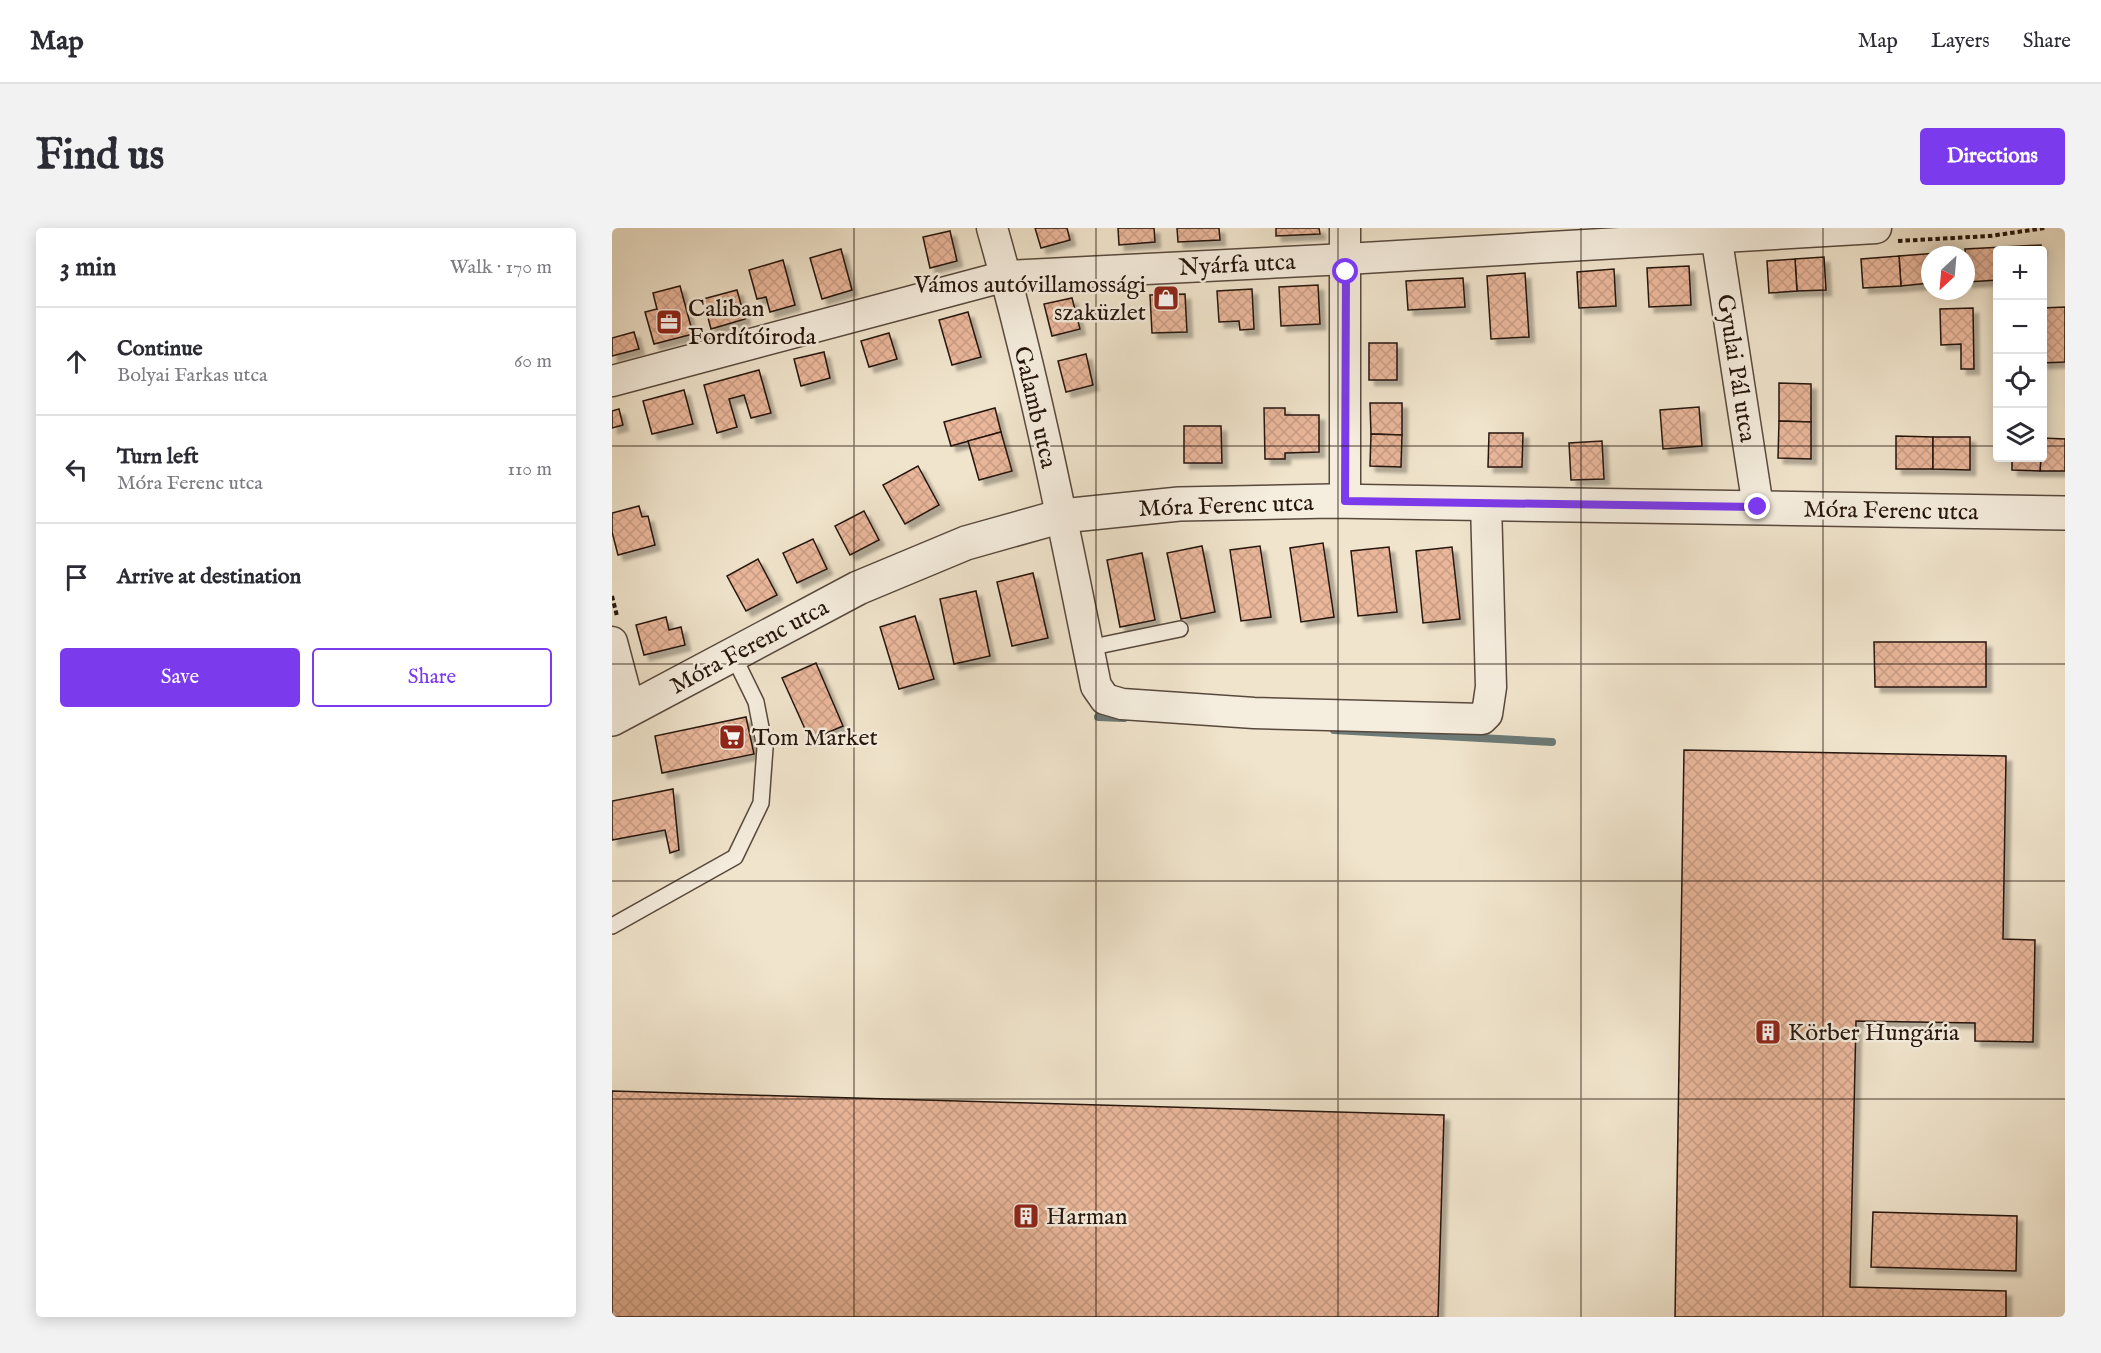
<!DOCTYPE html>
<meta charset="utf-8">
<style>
:root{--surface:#fff;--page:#f2f2f3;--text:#2b2b33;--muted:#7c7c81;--line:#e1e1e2;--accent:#7c3aed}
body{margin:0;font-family:"IM FELL English",serif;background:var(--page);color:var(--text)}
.controls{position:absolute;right:18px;top:18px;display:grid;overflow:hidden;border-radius:6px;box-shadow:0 3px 15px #0003}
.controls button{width:54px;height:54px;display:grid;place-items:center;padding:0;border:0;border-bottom:2px solid var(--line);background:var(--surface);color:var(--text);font:30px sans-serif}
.compass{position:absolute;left:1309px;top:18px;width:54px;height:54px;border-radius:50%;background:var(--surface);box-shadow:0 3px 15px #0003;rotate:206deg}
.stop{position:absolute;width:18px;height:18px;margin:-14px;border:4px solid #7c3aed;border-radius:50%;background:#fff}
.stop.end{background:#7c3aed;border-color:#fff;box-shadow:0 2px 6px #0008}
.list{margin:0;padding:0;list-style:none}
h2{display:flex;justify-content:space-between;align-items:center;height:78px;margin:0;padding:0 24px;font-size:26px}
h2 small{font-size:20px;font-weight:400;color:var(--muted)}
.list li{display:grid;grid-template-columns:39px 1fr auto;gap:18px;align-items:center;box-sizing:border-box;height:108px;padding:0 24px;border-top:2px solid var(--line)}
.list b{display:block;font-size:22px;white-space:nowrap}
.list p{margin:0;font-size:20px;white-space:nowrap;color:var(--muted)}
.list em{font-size:20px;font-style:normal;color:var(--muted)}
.actions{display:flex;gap:12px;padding:18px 24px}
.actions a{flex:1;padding:14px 0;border:2px solid var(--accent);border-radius:6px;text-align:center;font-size:21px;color:var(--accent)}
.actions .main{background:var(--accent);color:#fff}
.icon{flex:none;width:33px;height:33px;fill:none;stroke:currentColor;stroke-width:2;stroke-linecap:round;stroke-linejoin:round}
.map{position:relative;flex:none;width:1453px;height:1089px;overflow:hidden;border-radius:6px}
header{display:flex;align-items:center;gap:36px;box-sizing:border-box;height:84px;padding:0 30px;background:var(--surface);border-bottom:2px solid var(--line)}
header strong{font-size:28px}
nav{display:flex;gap:33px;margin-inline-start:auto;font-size:21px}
.intro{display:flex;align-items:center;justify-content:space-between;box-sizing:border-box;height:144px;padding:0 36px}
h1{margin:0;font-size:42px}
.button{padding:15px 27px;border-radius:6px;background:var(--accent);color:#fff;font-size:21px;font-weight:700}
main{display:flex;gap:36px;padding:0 36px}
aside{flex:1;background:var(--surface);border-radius:6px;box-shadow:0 3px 15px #0003}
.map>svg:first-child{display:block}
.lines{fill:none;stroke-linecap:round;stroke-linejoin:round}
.stream{stroke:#6c7a77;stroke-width:8}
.building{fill:url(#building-cross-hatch);stroke:#25150d;stroke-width:1.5;filter:url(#shadow)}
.service-casing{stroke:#58493d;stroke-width:18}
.minor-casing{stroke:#58493d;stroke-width:33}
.tertiary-casing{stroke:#58493d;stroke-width:36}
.path{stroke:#25150d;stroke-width:4;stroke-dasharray:4.5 3;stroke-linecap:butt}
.service{stroke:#f5edde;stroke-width:15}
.minor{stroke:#f5edde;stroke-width:30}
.tertiary{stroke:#f5edde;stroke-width:33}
.route{stroke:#7c3aed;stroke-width:8}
.grid{fill:none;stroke:#25150d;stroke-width:1.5;stroke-opacity:0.55}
.labels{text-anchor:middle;stroke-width:5;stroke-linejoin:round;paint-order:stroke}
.street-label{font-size:24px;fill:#25150d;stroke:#f5edde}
.poi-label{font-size:24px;fill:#25150d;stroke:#f5edde;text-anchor:start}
</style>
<header>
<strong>Map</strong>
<nav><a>Map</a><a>Layers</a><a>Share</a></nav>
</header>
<div class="intro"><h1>Find us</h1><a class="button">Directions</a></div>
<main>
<aside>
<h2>3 min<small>Walk · 170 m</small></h2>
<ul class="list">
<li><svg class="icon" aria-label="ahead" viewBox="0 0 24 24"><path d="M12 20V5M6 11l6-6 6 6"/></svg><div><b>Continue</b><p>Bolyai Farkas utca</p></div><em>60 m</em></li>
<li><svg class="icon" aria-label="left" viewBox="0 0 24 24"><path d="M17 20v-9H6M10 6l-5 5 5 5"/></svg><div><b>Turn left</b><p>Móra Ferenc utca</p></div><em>110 m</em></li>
<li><svg class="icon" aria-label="arrive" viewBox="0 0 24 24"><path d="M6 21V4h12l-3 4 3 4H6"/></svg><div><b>Arrive at destination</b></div></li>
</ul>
<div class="actions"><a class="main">Save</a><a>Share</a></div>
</aside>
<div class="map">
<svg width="1453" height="1089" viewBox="0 0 1453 1089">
<defs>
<pattern id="building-cross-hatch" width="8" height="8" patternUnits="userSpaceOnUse" patternTransform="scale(1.5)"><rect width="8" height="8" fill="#eab79b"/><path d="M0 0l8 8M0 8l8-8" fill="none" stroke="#c99c84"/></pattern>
<filter id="shadow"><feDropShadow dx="5.5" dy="5.5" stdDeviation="1.5" flood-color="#0004"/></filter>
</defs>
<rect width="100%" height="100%" fill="#f0e4cc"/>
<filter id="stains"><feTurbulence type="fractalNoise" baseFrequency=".00333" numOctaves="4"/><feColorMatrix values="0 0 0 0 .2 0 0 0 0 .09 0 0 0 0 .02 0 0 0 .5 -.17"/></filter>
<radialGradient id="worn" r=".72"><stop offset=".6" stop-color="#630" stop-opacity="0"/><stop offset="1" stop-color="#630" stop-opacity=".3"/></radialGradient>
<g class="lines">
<g class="stream">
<polyline points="486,489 512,490"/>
<polyline points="722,502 940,514"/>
</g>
</g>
<g class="building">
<polygon points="423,0 455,0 458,12 429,20"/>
<polygon points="506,0 542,0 543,14 507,17"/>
<polygon points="565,0 607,0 608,12 566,14"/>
<polygon points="664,0 707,0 708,6 664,8"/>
<polygon points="338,3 345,33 318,40 311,9"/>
<polygon points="1429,17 1429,22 1391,22 1391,19"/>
<polygon points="1391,19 1391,22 1386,22 1386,52 1355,54 1353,21"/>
<polygon points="229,21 240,62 210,71 198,30"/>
<polygon points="1326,25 1326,27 1318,27 1318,55 1289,58 1287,28"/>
<polygon points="1287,28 1289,58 1251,60 1249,31"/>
<polygon points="1212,29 1214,62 1185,63 1183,31"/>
<polygon points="1183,31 1185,63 1157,65 1155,33"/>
<polygon points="171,32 183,77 158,84 154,69 145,71 137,42"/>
<polygon points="1077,38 1079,77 1037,79 1035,40"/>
<polygon points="1002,41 1004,78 967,80 965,44"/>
<polygon points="913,45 917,109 879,111 875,48"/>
<polygon points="851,50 853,79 796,82 794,53"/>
<polygon points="706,57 708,96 669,98 667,59"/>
<polygon points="68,58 81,106 42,116 33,84 45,81 41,65"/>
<polygon points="640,61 642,101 628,102 627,93 607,94 605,63"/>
<polygon points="125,62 133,91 99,101 91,71"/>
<polygon points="573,66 575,104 540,105 538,67"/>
<polygon points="460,70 468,101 440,108 432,76"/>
<polygon points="1453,79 1453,134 1430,135 1430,80"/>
<polygon points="1361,80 1362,141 1349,141 1349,116 1329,117 1328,81"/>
<polygon points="356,84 369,129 340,137 327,92"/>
<polygon points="22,104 27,121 0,128 0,110"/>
<polygon points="277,105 285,131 257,139 249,113"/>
<rect x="757" y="115" width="28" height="37"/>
<polygon points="212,124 218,150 189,158 182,131"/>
<polygon points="474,126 481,157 454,164 446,133"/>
<polygon points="147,142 159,185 139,190 132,167 117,171 125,199 105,205 92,157"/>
<polygon points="1167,155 1199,156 1199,194 1167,193"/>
<polygon points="72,162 81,196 40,206 31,173"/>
<polygon points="758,175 790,175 790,207 759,206"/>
<polygon points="1087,179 1090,218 1051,221 1048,182"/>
<polygon points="383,180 389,204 339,218 332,194"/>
<polygon points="652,180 673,180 673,187 707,187 707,224 673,225 673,231 653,231"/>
<polygon points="7,181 11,197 0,200 0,183"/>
<polygon points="1167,193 1199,194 1199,231 1166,230"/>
<polygon points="572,198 609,198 610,235 572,235"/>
<polygon points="389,204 400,243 367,252 356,213"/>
<polygon points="877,205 911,205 910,239 876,239"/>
<polygon points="759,206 790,207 789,239 758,238"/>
<polygon points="1284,208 1321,209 1321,241 1284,241"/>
<polygon points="1321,209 1358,209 1358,242 1321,241"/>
<polygon points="1430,210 1453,211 1453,243 1428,243"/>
<polygon points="990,213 992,251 959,252 957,215"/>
<polygon points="1400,230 1429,230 1428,243 1400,242"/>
<polygon points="306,238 327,277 293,296 271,257"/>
<polygon points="27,278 30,289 36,288 43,317 6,327 0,304 0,285"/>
<polygon points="252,283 267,312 238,327 223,298"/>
<polygon points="201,311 215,341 185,355 171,325"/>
<polygon points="711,315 722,389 689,394 678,320"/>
<polygon points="590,318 603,384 569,391 555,325"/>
<polygon points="648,318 659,389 629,393 618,322"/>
<polygon points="777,319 785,384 746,388 739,323"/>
<polygon points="840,319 848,391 811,395 804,323"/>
<polygon points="530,325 543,392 508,399 495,332"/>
<polygon points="146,331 165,367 134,383 115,348"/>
<polygon points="421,345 436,410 400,418 385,354"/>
<polygon points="364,363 378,428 342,436 328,371"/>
<polygon points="303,388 322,451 287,461 268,399"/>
<polygon points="54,389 57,402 69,399 73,417 32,427 24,397"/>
<polygon points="1262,414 1374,414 1374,459 1263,459"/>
<polygon points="204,435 231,498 198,512 170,450"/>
<polygon points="134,489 142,526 50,545 43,508"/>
<polygon points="1072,522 1394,528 1391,711 1423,712 1421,814 1363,813 1363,795 1244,793 1238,1059 1394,1063 1394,1089 1063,1089"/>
<polygon points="61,561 67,622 58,625 53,602 0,612 0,573"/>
<polygon points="0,863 832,887 826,1089 0,1089"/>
<polygon points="1261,984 1405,988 1404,1043 1259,1039"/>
</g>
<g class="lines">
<defs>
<g id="service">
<polyline points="476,420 568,401"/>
<polyline points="0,698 123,629 149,575 153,520 144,474 121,427"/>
</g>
<g id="minor">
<path d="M380 0C423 150 453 305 484 458L493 471 510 476 642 485 870 491 875 486 879 459 874 275"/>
<polyline points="1103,0 1146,279"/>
<polyline points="0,153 394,48 734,31 1264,0"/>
<polyline points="733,273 733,0"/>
<polyline points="0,414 18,482"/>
</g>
<polyline id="tertiary" points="0,491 246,360 354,315 450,288 567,276 719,273 1453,285"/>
</defs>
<use href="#service" class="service-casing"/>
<use href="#minor" class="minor-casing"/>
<use href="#tertiary" class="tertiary-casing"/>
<g class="path">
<polyline points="1286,13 1378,8 1433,0"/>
<polyline points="0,368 5,388"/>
</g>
<use href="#service" class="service"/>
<use href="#minor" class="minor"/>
<use href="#tertiary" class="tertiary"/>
</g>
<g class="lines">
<polyline class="route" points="734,44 733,273 1146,279"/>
</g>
<path class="grid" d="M242 0V1089M484 0V1089M726 0V1089M969 0V1089M1211 0V1089M0 218H1386M1430 218H1453M0 436H1453M0 653H1453M0 871H1453"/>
<defs>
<symbol id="shop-square" viewBox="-11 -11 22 22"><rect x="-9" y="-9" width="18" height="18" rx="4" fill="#8f2418" stroke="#f5edde"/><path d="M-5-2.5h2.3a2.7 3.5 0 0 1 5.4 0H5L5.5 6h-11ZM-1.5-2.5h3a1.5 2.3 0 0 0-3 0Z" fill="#fff"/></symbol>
<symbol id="office-square" viewBox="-11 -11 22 22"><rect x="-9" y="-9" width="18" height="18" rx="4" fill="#8f2418" stroke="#f5edde"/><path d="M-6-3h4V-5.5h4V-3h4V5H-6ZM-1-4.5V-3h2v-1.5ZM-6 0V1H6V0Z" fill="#fff"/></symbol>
<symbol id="supermarket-square" viewBox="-11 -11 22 22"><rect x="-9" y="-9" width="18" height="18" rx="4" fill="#8f2418" stroke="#f5edde"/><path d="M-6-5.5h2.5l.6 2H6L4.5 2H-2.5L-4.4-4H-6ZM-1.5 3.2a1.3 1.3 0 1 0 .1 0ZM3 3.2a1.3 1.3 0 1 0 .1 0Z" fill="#fff"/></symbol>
<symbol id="building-square" viewBox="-11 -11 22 22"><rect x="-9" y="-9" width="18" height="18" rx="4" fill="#8f2418" stroke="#f5edde"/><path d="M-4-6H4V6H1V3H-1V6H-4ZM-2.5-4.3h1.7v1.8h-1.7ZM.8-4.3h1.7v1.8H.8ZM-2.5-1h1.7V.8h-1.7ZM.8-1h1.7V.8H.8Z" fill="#fff"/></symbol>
</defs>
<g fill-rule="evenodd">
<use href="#shop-square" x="539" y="55" width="30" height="30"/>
<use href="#office-square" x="42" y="79" width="30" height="30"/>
<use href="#supermarket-square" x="105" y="494" width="30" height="30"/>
<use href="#building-square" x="1141" y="789" width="30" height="30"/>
<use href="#building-square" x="399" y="973" width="30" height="30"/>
</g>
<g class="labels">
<g class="street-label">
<text transform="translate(625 36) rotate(-3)" y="8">Nyárfa utca</text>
<text transform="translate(1125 140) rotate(81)" y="8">Gyulai Pál utca</text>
<text transform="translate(424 179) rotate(77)" y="8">Galamb utca</text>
<text transform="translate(614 277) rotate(-2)" y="8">Móra Ferenc utca</text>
<text transform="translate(1279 282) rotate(1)" y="8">Móra Ferenc utca</text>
<text transform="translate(137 418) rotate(-28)" y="8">Móra Ferenc utca</text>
</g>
<g class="poi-label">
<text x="534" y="64" text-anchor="end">Vámos autóvillamossági<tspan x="534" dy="28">szaküzlet</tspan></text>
<text x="76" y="88">Caliban<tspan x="76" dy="28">Fordítóiroda</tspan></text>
<text x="140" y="517">Tom Market</text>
<text x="1176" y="812">Körber Hungária</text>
<text x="434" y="996">Harman</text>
</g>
</g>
<rect width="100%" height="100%" filter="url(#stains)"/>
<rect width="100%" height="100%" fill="url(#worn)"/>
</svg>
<div class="controls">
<button>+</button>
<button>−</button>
<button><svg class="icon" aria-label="locate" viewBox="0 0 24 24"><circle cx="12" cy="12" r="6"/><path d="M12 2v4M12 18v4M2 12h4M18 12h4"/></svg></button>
<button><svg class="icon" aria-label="layers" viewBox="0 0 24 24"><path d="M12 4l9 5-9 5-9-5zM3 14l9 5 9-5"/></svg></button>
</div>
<svg class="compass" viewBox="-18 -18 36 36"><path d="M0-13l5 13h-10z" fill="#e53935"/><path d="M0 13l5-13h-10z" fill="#7c7c81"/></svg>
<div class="stop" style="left:734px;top:44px"></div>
<div class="stop end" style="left:1146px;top:279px"></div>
</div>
</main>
